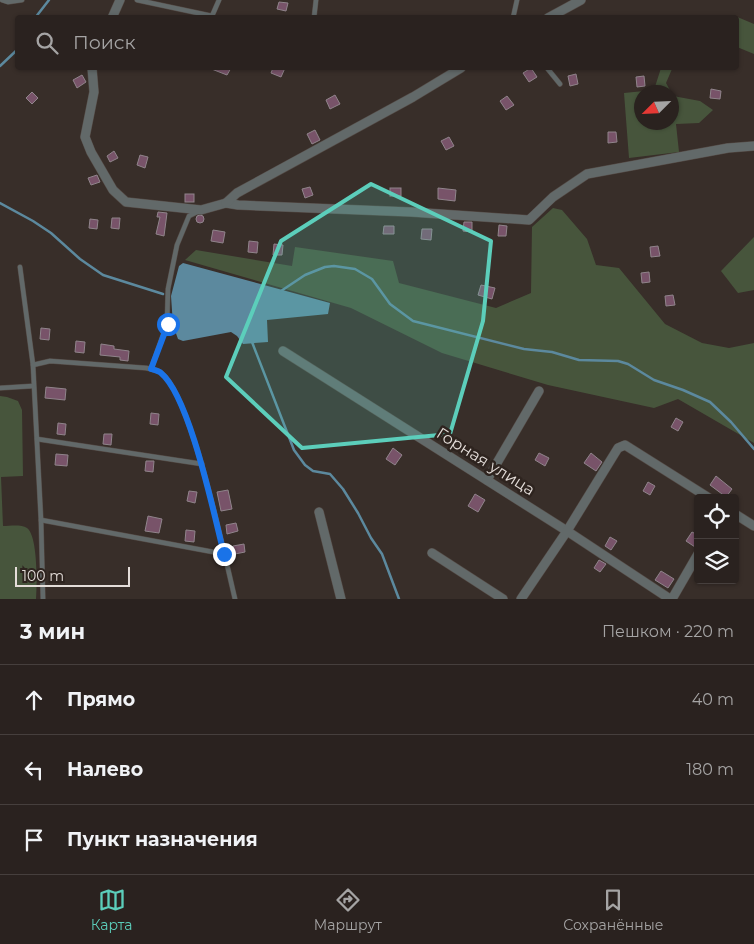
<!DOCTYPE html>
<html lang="ru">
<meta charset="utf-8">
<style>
:root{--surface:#2a221f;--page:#322a28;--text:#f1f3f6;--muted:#a5a4a4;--line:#463f3d;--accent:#5ccebb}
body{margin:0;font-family:Montserrat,sans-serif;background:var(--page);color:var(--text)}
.controls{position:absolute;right:15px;bottom:15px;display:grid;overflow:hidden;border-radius:5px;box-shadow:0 1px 4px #0004}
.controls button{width:45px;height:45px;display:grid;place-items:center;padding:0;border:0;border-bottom:1px solid var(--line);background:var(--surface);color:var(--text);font:25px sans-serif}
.compass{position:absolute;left:634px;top:85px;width:45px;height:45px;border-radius:50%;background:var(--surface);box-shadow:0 1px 4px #0004;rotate:246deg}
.scale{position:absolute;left:15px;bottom:12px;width:115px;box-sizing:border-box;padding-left:5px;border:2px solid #e4ddd9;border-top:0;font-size:14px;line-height:18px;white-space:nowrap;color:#e4ddd9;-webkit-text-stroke:4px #2e241f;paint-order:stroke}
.stop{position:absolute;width:15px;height:15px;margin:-11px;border:4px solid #1a73e8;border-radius:50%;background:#fff}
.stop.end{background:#1a73e8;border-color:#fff;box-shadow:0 1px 5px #0008}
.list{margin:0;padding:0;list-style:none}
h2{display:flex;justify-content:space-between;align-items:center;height:65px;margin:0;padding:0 20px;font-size:21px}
h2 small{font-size:16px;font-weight:400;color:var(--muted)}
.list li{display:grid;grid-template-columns:32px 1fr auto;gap:15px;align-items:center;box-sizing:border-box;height:70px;padding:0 20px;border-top:1px solid var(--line)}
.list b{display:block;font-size:19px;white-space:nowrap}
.list em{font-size:16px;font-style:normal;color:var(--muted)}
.icon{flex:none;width:28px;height:28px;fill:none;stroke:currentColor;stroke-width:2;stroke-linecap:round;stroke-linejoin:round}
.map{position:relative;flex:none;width:754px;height:599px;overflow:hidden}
.search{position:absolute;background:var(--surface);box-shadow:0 1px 4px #0004;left:15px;right:15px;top:15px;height:55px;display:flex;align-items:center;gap:12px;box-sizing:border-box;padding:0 18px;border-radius:5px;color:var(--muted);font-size:19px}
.sheet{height:275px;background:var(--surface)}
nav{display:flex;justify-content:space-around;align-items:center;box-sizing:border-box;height:70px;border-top:1px solid var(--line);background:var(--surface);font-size:14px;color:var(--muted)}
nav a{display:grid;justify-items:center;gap:2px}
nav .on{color:var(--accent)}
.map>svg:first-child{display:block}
.green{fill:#47553c}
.water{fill:#5c899e}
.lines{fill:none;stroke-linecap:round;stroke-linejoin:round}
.stream{stroke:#5c899e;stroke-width:2.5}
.building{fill:#785369;stroke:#90848b}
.service-casing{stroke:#544a45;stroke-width:5.5}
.minor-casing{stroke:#544a45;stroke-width:10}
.service{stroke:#626969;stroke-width:4.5}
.minor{stroke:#626969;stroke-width:9}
.route{stroke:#1a73e8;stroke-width:6}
.marked{fill:#5ccebb;fill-opacity:0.2;stroke:#5ccebb;stroke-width:4;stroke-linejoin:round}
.labels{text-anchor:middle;stroke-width:5;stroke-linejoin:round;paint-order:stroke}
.street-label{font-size:16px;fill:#e4ddd9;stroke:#2e241f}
</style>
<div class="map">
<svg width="754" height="599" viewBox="0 0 754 599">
<rect width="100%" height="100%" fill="#382e29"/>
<g class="green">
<polygon points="735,16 754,24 754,54 737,47 736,18 730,17"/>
<polygon points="661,68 687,68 672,69 666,83 671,92 642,92 642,122 672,122 672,93 673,96 700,101 713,110 699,123 676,124 679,152 629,158 624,93 654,90"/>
<polygon points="553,208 562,210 587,239 596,265 619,268 665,324 702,343 729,348 754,343 754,443 678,399 654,408 548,385 442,353 351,308 185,260 196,250 292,266 295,247 393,261 399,283 496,308 531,293 532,227"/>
<polygon points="754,237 754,290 738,293 721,271"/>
<path d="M0 396 7 397 18 401 22 410 23 476 1 477 3 526C10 526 21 524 27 528 38 536 37 585 36 599H0Z"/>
</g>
<polygon class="water" points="183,263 330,303 328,314 267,320 268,342 243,344 237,336 231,332 183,341 178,339 173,325 171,296 179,266"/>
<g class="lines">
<g class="stream">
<polyline points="35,18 49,0"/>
<polyline points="0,66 18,49"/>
<polyline points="0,203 33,221 51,233 80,259 103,275 163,294"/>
<polyline points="281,291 305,275 325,267 334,266 355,269 372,279 390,304 413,321 524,349 552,352 579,360 618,361 628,364 654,380 683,390 710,402 731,422 754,449"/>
<polyline points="252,342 294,450 305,465 313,471 330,474 343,489 358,513 371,538 382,554 399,599"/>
</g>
</g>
<g class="building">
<polygon points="279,2 288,3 286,11 277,9"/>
<polygon points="209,68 231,68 227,75"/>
<polygon points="273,68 285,68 281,77 271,73"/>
<polygon points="531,68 537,77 529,82 523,73"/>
<polygon points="576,74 578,84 570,86 568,76"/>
<polygon points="82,75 86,82 77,88 73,80"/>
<polygon points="644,76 645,86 637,87 636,77"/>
<polygon points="711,89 721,91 720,99 710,98"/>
<polygon points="32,92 38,98 32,104 26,98"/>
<polygon points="335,95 340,104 330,109 326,100"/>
<polygon points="507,96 514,105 506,110 500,101"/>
<polygon points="315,130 320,140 312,144 307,134"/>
<polygon points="608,132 616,132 617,142 608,143"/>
<polygon points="449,137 454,146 446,150 441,141"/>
<polygon points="114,151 118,158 110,162 107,156"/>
<polygon points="140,155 148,157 145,168 137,165"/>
<polygon points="97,175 100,182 91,185 88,178"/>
<polygon points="310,187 313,195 305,198 302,189"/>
<rect x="390" y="188" width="11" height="8"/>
<polygon points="438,188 456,190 455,201 438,199"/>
<rect x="185" y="194" width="9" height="8"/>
<polygon points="158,212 167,213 164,236 156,234 160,217 157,217"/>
<circle cx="200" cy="219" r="4"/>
<polygon points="112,218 120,218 119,229 111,228"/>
<polygon points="90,219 98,220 97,229 89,228"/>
<polygon points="464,222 472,222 472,232 463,231"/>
<polygon points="499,225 507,226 506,236 498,236"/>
<polygon points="384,226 394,226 394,234 383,234"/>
<polygon points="422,229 432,229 431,240 421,239"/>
<polygon points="213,230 225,232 223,243 211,241"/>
<polygon points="249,241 258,242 257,253 248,252"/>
<polygon points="274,244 283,245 282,255 273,255"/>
<polygon points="658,246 660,256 651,257 650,247"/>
<polygon points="649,272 650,282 642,283 641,273"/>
<polygon points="481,285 495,288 492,299 478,295"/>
<polygon points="673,295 675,305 666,306 665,296"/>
<polygon points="41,328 50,329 49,340 40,339"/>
<polygon points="76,341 85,342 84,353 75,352"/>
<polygon points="101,344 114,346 114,349 129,351 128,361 120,360 120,357 100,355"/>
<polygon points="46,387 66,389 65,400 45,398"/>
<polygon points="151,413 159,414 158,425 150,424"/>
<polygon points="676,418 683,422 678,431 671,427"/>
<polygon points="58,423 66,424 65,435 57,434"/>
<polygon points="104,434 112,434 111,445 103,444"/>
<polygon points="393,448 402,455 395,465 386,459"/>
<polygon points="539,453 549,458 545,466 535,460"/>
<polygon points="591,453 602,462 596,471 584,463"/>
<polygon points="56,454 68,455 67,466 55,465"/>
<polygon points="146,461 154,461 153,472 145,471"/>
<polygon points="716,476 732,489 726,497 710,485"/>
<polygon points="648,482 655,486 650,495 643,491"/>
<polygon points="228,490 232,509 221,511 217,492"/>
<polygon points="189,491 197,492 195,503 187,501"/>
<polygon points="475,494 485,500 478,512 468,506"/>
<polygon points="148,516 162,519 159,533 145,531"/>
<polygon points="236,523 238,531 227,534 226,525"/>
<polygon points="186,530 195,531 194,542 185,541"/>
<polygon points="692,532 698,535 698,543 695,547 686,541"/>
<polygon points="610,537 617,541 611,550 605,546"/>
<polygon points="244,544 245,552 235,554 233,546"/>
<polygon points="599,560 606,564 600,572 594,568"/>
<polygon points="661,571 674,579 668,588 655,580"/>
</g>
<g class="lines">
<defs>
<g id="service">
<polyline points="2,0 8,2 22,0"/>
<polyline points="137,0 212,16 219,0"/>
<polyline points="314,18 316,0"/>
<polyline points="513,18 517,0"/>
<polyline points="547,68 560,84"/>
<polyline points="20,267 33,365 41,520 43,599"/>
<path d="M33 365 50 361 146 368C150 369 157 370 160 372 191 392 225 558 235 599"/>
<polyline points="151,369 167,324 168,289 177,245 189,216 197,212"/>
<polyline points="0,388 33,386"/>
<polyline points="37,439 202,464"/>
<polyline points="41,520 224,554"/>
</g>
<g id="minor">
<polyline points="112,18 120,0"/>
<polyline points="548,18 581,0"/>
<polyline points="92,68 94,92 85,137 91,152 113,190 126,202 201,210 226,203 238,205 411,212 529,220 553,197 587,174 728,148 754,146"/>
<polyline points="226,203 237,193 413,97 461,68"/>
<polyline points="283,351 567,531 670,599"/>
<polyline points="487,480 539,391"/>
<polyline points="319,512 341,599"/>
<polyline points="735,514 754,526"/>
<polyline points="432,553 503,599"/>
<polyline points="521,599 567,531 618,448 625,445 709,498"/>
<polyline points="672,599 698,554"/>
</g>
</defs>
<use href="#service" class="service-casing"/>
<use href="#minor" class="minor-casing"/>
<use href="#service" class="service"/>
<use href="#minor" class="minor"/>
</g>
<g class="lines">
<path class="route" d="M168 324 151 369C154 370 159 371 161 373 190 397 214 515 224 554"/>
</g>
<path class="marked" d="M371 184 491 241 483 321 450 434 302 448 226 377 281 241Z"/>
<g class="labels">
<g class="street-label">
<text transform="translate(486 461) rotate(32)" y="6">Горная улица</text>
</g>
</g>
</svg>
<div class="controls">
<button><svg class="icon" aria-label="locate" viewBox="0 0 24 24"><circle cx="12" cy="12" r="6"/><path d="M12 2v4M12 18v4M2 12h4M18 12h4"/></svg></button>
<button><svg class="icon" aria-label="layers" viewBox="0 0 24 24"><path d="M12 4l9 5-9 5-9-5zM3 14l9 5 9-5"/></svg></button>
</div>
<svg class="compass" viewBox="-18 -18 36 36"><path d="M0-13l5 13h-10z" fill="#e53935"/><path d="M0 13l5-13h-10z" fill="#a5a4a4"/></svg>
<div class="scale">100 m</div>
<div class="stop" style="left:168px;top:324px"></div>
<div class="stop end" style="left:224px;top:554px"></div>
<div class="search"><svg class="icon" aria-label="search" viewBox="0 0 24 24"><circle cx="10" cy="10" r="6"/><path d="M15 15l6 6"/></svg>Поиск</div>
</div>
<section class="sheet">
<h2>3 мин<small>Пешком · 220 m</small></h2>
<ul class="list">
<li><svg class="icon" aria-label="ahead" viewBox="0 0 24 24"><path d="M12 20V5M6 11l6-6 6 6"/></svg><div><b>Прямо</b></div><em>40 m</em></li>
<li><svg class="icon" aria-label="left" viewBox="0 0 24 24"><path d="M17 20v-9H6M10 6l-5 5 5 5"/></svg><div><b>Налево</b></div><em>180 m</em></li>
<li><svg class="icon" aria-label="arrive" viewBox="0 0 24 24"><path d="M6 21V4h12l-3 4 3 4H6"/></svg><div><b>Пункт назначения</b></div></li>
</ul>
</section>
<nav>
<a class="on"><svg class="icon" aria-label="map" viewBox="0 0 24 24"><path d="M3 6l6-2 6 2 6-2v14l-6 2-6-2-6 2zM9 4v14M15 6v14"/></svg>Карта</a>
<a><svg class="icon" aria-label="directions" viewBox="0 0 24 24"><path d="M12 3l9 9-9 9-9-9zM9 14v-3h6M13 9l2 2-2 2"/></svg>Маршрут</a>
<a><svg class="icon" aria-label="saved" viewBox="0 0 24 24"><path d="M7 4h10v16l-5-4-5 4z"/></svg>Сохранённые</a>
</nav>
